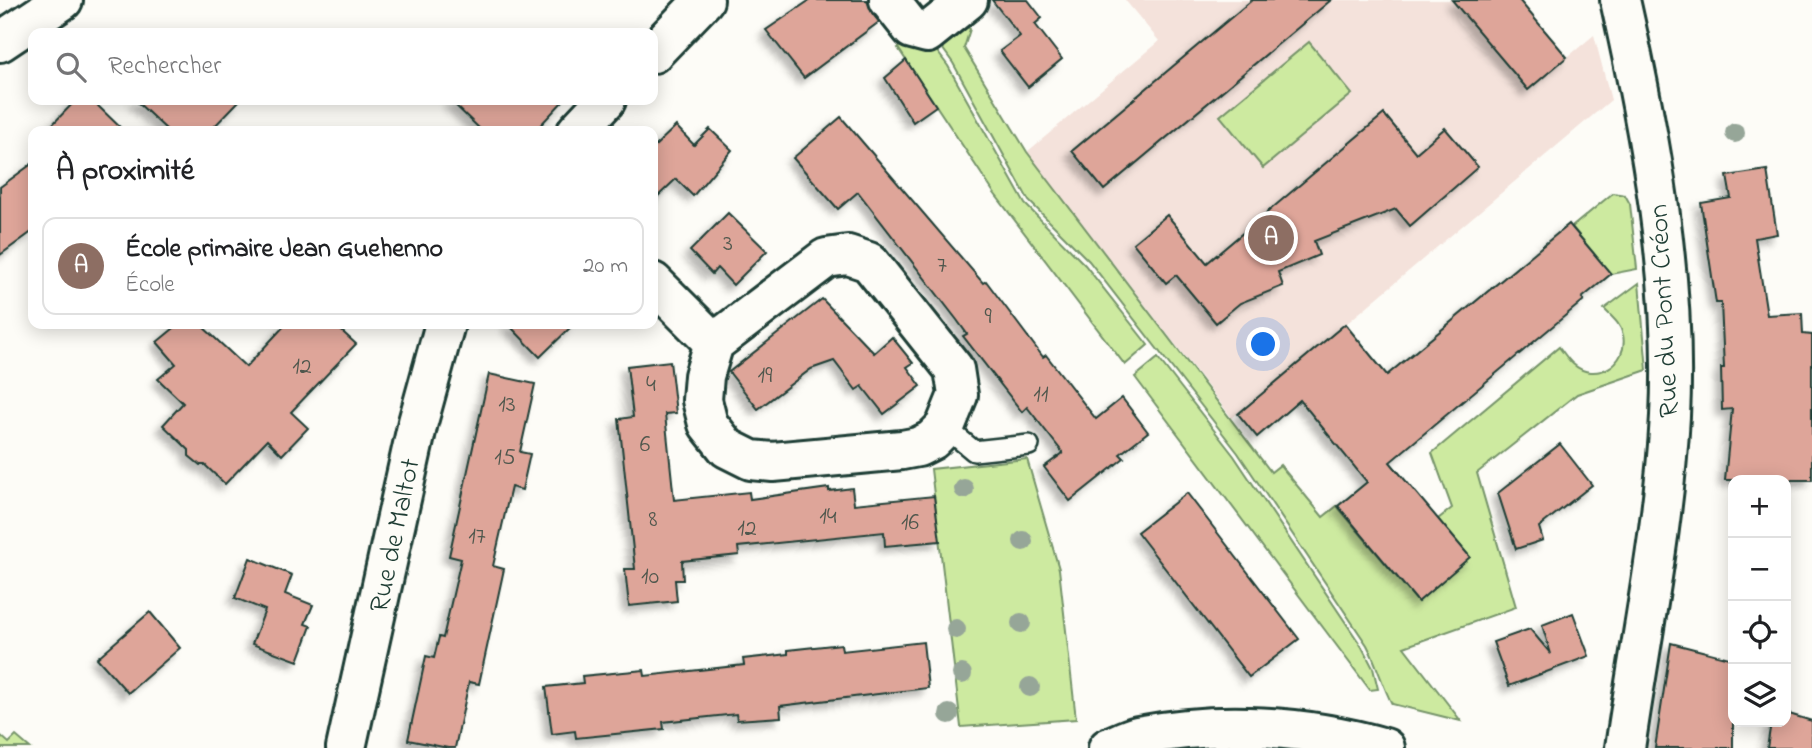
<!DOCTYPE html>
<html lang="fr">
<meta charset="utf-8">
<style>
:root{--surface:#fff;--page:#f6f6f6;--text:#202124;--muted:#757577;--line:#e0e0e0;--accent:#0b8043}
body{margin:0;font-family:"Indie Flower",sans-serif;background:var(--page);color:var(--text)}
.controls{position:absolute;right:21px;bottom:21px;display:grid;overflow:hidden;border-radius:14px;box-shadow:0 4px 18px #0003}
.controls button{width:63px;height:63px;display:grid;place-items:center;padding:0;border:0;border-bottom:2px solid var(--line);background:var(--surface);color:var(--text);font:35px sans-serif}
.you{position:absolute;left:1264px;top:345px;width:24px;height:24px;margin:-18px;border:5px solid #fff;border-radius:50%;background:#1a73e8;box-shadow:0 0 0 10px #1a73e833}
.badge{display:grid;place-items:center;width:46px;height:46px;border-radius:50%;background:var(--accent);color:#fff;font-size:23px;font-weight:700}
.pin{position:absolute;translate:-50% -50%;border:4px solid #fff;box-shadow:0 2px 7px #0006}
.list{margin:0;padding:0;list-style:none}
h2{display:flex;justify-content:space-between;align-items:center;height:91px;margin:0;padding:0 28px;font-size:30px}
h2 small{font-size:23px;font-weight:400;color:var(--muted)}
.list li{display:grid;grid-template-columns:46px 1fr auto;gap:21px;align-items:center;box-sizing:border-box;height:98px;margin:0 14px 14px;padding:0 14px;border:2px solid var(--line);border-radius:14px}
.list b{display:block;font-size:26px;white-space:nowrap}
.list p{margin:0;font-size:23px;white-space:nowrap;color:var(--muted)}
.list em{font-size:23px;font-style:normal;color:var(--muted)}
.icon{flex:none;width:38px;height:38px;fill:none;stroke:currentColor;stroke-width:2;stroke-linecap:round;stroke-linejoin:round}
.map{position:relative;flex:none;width:1812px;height:748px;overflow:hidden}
.search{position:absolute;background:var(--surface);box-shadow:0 4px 18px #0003;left:28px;top:28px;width:630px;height:77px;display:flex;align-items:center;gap:18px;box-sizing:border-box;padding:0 24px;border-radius:14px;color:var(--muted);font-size:26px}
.panel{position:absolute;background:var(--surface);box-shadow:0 4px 18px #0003;left:28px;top:126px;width:630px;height:203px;border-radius:14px}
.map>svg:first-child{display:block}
.built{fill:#f4e2db}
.green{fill:#cdeaa0;stroke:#76946a;stroke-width:2}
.building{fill:#dea599;stroke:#1f3d34;stroke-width:2;filter:url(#shadow)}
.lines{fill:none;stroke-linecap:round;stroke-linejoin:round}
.service-casing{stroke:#1f3d34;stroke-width:24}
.minor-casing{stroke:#1f3d34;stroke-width:44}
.tertiary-casing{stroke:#1f3d34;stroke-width:44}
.secondary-casing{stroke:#1f3d34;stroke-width:44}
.service{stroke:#fdfcf7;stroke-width:19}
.minor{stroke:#fdfcf7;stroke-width:38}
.tertiary{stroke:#fdfcf7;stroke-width:38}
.secondary{stroke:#fdfcf7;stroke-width:38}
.tree{fill:#96a698}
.labels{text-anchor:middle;stroke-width:5;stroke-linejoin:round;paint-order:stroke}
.number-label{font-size:24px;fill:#4f574d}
.street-label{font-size:28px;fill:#1f3d34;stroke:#fdfcf7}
</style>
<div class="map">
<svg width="1812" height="748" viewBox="0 0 1812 748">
<defs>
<filter id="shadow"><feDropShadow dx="-6" dy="6" stdDeviation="3.5" flood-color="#0004"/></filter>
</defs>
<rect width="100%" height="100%" fill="#fdfcf7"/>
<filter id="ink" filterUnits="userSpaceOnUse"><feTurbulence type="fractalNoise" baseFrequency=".0143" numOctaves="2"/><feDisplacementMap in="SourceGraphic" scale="14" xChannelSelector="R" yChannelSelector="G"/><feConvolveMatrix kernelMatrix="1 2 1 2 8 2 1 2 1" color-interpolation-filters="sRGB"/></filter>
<g filter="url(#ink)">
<polygon class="built" points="1125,0 1452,0 1528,90 1594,35 1611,100 1345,325 1232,418 1027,152 1159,41"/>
<g class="green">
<path d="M959 19 970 29 964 48 1027 152 1271 472 1280 465 1323 517 1337 506 1417 601 1470 557 1438 519 1452 508 1432 453 1559 347C1564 353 1568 360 1573 364 1595 384 1629 364 1623 335 1621 324 1612 317 1604 309L1639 283 1647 370 1577 394 1477 473 1516 607 1404 647 1461 721 1392 704C1382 685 1377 664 1367 645L1238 453 1089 261 1029 201 953 63 935 38Z"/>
<polygon points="930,42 948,66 1025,204 1085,265 1148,345 1125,365 994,193 898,48 905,44"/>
<polygon points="1309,42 1352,94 1263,168 1220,116"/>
<polygon points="1613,193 1625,195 1630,204 1637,269 1611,274 1572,227"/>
<polygon points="1158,358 1234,456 1362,647 1373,668 1378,689 1370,690 1135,377"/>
<polygon points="1027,459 1059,569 1076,719 961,727 931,469"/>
<polygon points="0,735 9,743 16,736 30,748 0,748"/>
</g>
<g class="building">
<polygon points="810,0 867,0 872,13 879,22 804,78 766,30"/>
<polygon points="992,0 1028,0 1042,18 1035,24 1062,59 1028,87 1000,51 1020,36"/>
<polygon points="1252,0 1331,0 1104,190 1072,151"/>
<polygon points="1452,0 1519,0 1567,57 1528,90"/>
<polygon points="906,60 936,106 913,122 885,78"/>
<polygon points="76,100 92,100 124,131 46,131"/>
<polygon points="135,100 240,100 210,131 168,131"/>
<polygon points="450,100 564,100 535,131 482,131"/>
<polygon points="1384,114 1416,153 1445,128 1478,167 1410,226 1396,209 1314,241 1319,255 1278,272 1283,286 1240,303 1216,323 1176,275 1166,283 1133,243 1167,215 1207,263"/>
<polygon points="841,117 983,283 986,281 1043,357 1046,355 1096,419 1122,398 1148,432 1120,454 1124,458 1070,501 1044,467 1063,453 1027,407 1022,412 963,336 967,334 957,320 858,192 838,209 793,158"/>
<polygon points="676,126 694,145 710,129 732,150 693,196 676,179 653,201 653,148"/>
<polygon points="33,163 33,231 0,255 0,187"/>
<polygon points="1767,170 1777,234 1755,238 1767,315 1802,313 1803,334 1812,335 1812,480 1725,480 1732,409 1722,410 1721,368 1724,368 1721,303 1716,303 1701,203 1731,198 1727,176"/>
<polygon points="728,213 767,251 733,285 717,268 712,274 690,251"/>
<polygon points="1569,224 1611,274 1582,298 1584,300 1390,462 1470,557 1418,602 1338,506 1367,482 1300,400 1257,437 1238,414 1345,324 1387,375"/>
<polygon points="822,299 874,353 892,337 913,363 907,367 921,386 884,414 862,386 856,390 834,361 811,369 758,409 729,372"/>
<polygon points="179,324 200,324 246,367 286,324 334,324 356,344 291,412 308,428 282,455 267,440 225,484 205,465 200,465 189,456 189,450 163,425 183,403 158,379 176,364 157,342"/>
<polygon points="508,324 574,324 540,357"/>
<polygon points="670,361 676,413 665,414 674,500 749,492 750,499 829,488 829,491 852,488 854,504 934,496 940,541 885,546 884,532 738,547 739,555 682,561 683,580 675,580 677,601 629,606 625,569 635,569 619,419 633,417 627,366"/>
<polygon points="489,374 535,384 520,452 530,454 522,490 511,487 493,566 504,569 479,684 469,682 455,748 448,748 408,740 426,656 434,658 439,637 443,638 461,559 449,556"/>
<polygon points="1560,444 1592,485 1539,527 1543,540 1516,549 1498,493"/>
<polygon points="1187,493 1299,639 1249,677 1137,532"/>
<polygon points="250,558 292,575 285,594 313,605 305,624 311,626 298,661 252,644 265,610 235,598"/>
<polygon points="150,612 180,648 128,693 97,658"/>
<polygon points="1573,613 1589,656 1509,686 1493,642 1530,629 1551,654 1542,625"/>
<polygon points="923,642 928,688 780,706 781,717 737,720 736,714 663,722 664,729 576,738 575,731 552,734 546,687 583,683 582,676 644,670 645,676 744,665 743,659 788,654 788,650 841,644 842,651"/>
<polygon points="1671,643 1733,659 1733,748 1655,748"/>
<polygon points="1786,713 1812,721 1812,748 1767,748 1771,722 1786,722"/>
</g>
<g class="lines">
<defs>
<polyline id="service" points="945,427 974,451 1029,445"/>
<g id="minor">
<polyline points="889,0 912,29 927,33 968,0"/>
<path d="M1620 0C1650 134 1677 278 1670 416 1664 527 1641 638 1625 748"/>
<polygon points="848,255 869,262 954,369 958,395 945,427 932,440 918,447 902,450 773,462 751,460 727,448 708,424 702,400 704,376 714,343 826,258"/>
<polyline points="653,282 714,343"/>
</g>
<g id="tertiary">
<polyline points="653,53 704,0"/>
<polyline points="577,131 606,100"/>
<polyline points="346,748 418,422 445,324"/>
<path d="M1108 748C1118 744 1128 738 1138 736 1219 720 1306 725 1385 748"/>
</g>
<polyline id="secondary" points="0,42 63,0"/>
</defs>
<use href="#service" class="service-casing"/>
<use href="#minor" class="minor-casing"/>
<use href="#tertiary" class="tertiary-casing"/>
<use href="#secondary" class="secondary-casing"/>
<use href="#service" class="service"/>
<use href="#minor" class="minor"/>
<use href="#tertiary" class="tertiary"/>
<use href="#secondary" class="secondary"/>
</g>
<g class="tree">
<circle cx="1735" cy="133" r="10"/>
<circle cx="964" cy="489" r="10"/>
<circle cx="1023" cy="541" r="10"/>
<circle cx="1021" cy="623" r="10"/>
<circle cx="956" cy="629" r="10"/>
<circle cx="962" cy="674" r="10"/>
<circle cx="1030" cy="687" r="10"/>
<circle cx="949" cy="714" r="10"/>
</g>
</g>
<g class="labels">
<g class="number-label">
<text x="728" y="250">3</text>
<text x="942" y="272">7</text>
<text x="988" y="323">9</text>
<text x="302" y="373">12</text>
<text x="765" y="382">19</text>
<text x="651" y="391">4</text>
<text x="1041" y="401">11</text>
<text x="507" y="411">13</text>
<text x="645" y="451">6</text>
<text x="505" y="464">15</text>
<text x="828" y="523">14</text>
<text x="653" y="526">8</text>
<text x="910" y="529">16</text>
<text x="747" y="535">12</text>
<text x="477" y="543">17</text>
<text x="650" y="583">10</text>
</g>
<g class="street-label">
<text transform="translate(1662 311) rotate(-93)" y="10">Rue du Pont Créon</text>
<text transform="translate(393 535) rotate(-78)" y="10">Rue de Maltot</text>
</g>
</g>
</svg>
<div class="controls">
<button>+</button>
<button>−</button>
<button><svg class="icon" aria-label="locate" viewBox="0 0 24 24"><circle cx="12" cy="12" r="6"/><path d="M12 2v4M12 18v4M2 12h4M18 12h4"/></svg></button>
<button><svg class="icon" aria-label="layers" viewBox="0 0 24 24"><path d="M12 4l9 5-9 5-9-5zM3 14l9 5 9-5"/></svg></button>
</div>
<div class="you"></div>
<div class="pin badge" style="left:1271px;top:238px;background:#8d6e63">A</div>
<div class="search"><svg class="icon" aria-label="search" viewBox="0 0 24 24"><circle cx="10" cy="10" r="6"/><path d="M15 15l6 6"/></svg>Rechercher</div>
<section class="panel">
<h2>À proximité<small></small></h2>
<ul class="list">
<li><span class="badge" style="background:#8d6e63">A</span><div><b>École primaire Jean Guehenno</b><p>École</p></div><em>20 m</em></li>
</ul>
</section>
</div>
